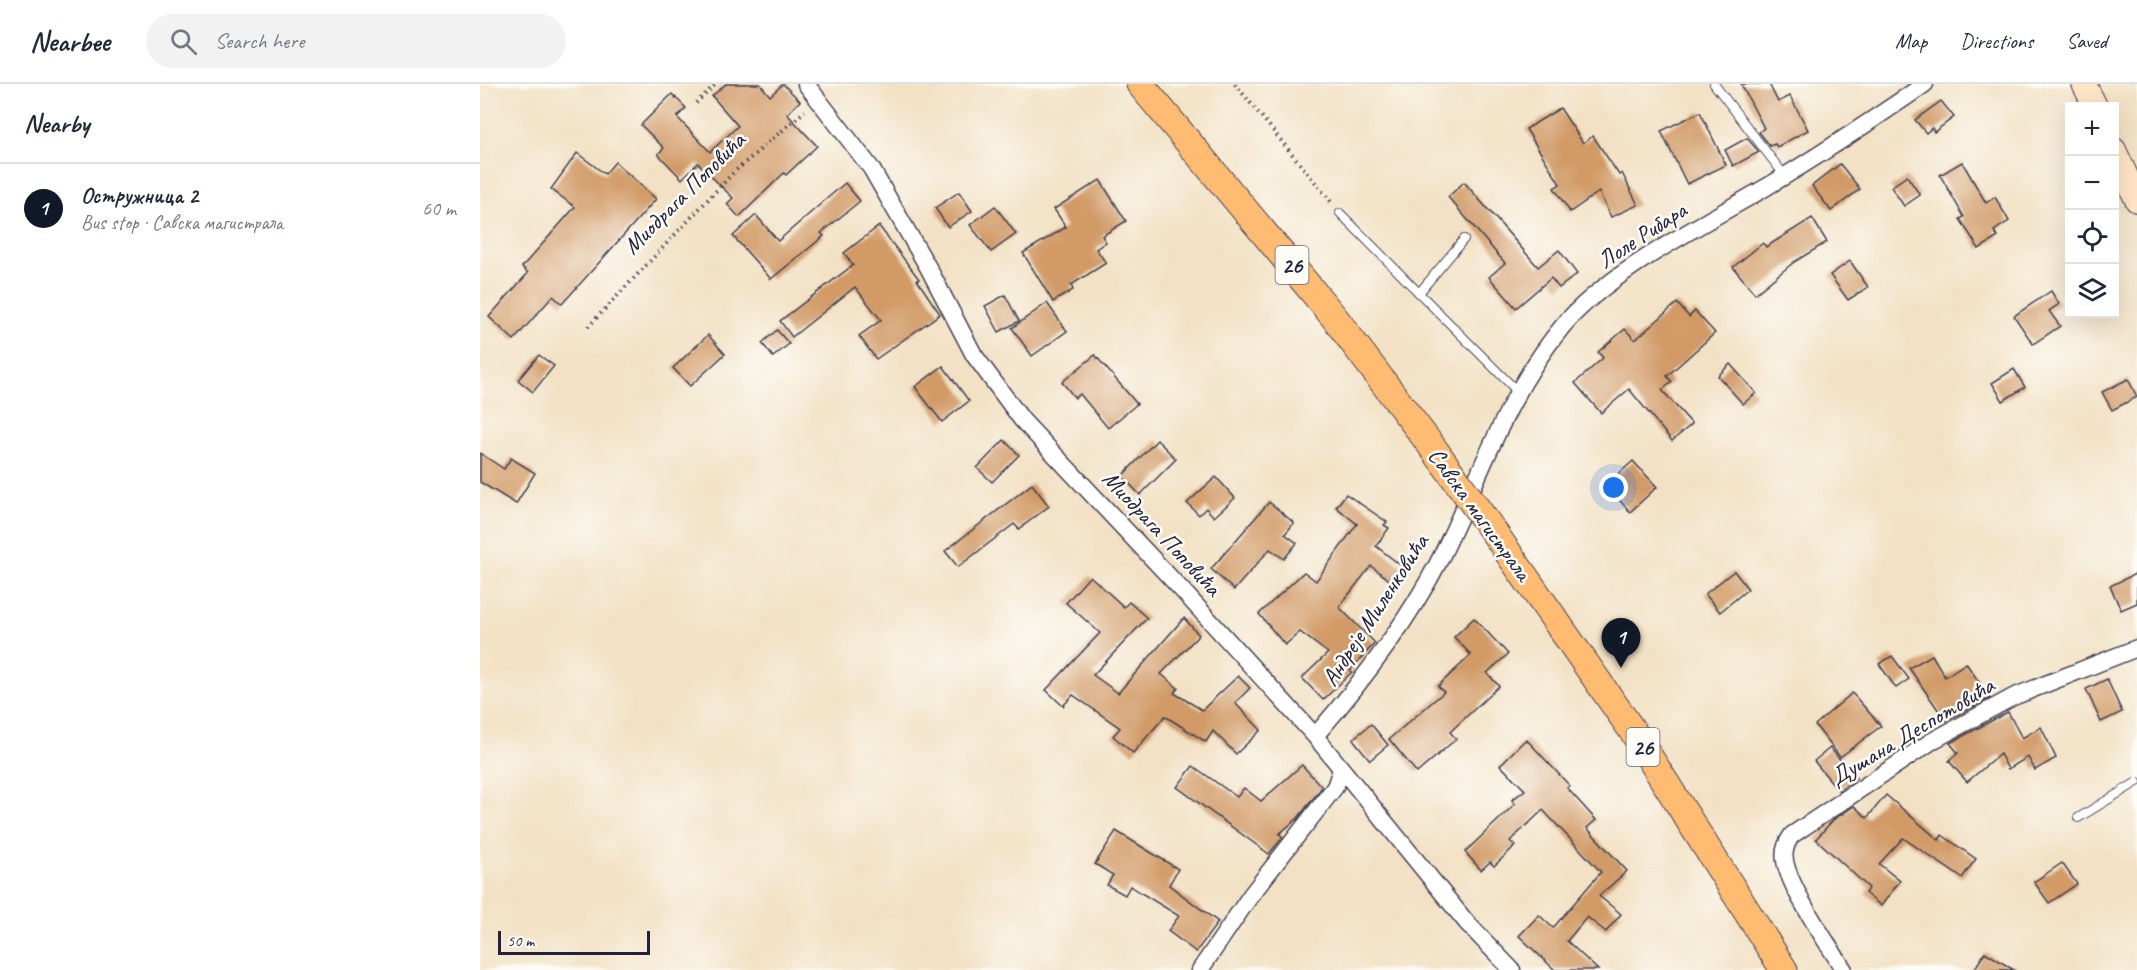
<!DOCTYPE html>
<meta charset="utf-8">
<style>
:root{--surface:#fff;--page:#f2f2f3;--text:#1f2937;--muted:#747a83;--line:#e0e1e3;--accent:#111827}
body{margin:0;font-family:Caveat,sans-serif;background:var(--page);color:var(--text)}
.controls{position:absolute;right:18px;top:18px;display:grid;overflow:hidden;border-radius:0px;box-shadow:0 6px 24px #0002}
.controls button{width:54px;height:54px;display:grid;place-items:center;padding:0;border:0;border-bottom:2px solid var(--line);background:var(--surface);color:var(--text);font:30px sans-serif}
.scale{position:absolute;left:18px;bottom:15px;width:152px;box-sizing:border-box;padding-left:6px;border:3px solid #22223b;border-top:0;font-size:16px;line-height:21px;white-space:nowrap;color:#22223b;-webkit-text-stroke:4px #fdfcf7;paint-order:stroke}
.you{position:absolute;left:1134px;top:404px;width:21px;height:21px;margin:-15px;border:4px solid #fff;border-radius:50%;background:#1a73e8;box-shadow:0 0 0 9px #1a73e833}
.badge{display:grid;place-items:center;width:39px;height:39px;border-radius:50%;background:var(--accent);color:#fff;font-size:20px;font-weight:700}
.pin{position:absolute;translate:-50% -50px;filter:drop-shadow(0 2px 3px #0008)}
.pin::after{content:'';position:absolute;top:32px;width:21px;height:18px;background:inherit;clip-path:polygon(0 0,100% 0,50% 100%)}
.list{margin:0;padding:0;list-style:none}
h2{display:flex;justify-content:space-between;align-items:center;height:78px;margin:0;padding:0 24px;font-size:26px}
h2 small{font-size:20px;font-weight:400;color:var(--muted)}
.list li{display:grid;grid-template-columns:39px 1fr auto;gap:18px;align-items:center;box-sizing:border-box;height:90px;padding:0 24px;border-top:2px solid var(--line)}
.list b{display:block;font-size:22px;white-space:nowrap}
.list p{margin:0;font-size:20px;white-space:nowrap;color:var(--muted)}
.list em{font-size:20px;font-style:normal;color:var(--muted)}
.icon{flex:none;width:33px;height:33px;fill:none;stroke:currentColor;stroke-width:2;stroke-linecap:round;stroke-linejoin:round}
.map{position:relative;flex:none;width:1657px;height:886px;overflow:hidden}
header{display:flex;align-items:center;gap:36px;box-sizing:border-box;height:84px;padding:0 30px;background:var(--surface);border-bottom:2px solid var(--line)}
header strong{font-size:28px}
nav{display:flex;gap:33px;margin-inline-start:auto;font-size:21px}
.search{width:420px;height:54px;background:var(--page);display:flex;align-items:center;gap:15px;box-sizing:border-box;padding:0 21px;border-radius:33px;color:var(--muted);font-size:22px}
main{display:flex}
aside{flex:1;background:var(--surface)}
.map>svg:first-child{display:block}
.building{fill:#d19a66}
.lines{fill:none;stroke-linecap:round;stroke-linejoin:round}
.lane-casing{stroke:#413f50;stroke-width:10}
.street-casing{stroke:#413f50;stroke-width:19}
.secondary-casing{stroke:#413f50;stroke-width:26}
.primary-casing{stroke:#413f50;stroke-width:29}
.path{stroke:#413f50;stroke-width:4;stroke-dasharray:1.5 4.5;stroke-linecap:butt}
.lane{stroke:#fff;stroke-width:8}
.street{stroke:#fff;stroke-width:16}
.secondary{stroke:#ffe4c6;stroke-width:24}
.primary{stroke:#ffbb71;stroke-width:27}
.primary-bridge-casing{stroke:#413f50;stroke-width:29;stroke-linecap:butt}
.primary-bridge{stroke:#ffbb71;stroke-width:27}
.labels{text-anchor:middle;stroke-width:5;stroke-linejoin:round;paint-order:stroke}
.shield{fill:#fdfcf7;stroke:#646373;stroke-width:1.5}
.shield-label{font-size:22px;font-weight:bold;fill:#22223b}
.street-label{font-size:24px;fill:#22223b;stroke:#fdfcf7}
</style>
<header>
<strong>Nearbee</strong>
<div class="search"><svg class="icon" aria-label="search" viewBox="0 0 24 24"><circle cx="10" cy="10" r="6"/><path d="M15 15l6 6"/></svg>Search here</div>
<nav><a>Map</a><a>Directions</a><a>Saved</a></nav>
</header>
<main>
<aside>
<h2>Nearby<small></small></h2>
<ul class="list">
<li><span class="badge">1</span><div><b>Остружница 2</b><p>Bus stop · Савска магистрала</p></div><em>60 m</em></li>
</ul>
</aside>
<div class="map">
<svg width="1657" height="886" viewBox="0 0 1657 886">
<rect width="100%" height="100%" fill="#fdfcf7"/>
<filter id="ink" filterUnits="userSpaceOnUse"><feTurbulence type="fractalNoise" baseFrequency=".0167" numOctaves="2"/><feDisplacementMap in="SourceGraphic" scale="12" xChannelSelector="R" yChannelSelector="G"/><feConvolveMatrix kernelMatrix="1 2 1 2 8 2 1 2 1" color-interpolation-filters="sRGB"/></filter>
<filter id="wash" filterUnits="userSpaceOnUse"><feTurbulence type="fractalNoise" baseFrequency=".008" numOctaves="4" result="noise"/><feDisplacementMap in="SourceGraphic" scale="24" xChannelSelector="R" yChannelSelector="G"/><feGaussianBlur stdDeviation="1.35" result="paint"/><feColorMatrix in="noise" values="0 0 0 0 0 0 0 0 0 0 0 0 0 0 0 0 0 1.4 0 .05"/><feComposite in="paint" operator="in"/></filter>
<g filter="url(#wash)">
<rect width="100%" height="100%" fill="#f2e1c4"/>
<g id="blocks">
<g class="building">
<polygon points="246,0 280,0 290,12 303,0 320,17 307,30 337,62 306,91 304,89 259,133 247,120 253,114 218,79 202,95 178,70 184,64 161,41 192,10 206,24 197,33 230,68 258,42 232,12"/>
<polygon points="1261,0 1289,0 1298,18 1310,12 1328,46 1297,63 1295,60 1290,62 1279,48 1284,44"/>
<polygon points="1461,17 1474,33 1454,48 1452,44 1446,49 1435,36"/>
<polygon points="1080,24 1103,59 1113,52 1139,91 1142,89 1158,121 1131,133 1119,108 1090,128 1074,104 1080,100 1046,45"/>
<polygon points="1220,28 1246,81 1207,100 1181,47"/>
<polygon points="1267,54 1279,68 1253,82 1245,66"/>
<polygon points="97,69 125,90 135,78 176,115 82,220 73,212 34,256 9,233 48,189 42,183 95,123 71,105"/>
<polygon points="1482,78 1506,119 1515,113 1529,137 1514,147 1518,153 1499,165 1480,135 1484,133 1460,91"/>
<polygon points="1360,80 1380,105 1351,127 1332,102"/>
<polygon points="1427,92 1440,111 1424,122 1411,103"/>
<polygon points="620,96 646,137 622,152 626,158 616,165 626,179 591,201 593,206 573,218 543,169 586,143 574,125"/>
<polygon points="984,98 1058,183 1079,166 1097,190 1079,204 1071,194 1036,224 1009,193 1025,179 968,113"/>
<polygon points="365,99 380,117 341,149 344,152 291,195 253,152 276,131 298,157"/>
<polygon points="479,108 492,127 468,143 455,124"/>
<polygon points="515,122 536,150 511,168 490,141"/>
<polygon points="1332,134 1347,158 1314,178 1275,210 1253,183 1283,159 1286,163"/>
<polygon points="399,142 439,195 437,196 460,230 396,275 379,252 401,236 375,203 312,253 300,237 373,181 364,169"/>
<polygon points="1370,177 1388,203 1368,216 1350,191"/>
<polygon points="1571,207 1579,220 1569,227 1580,242 1553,260 1534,232"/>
<polygon points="525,211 539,237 519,248 505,222"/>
<polygon points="567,219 587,247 552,272 532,244"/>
<polygon points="1197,219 1209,233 1215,227 1235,249 1187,292 1192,298 1182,306 1212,340 1192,357 1149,305 1121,329 1095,299 1123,274 1118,268 1145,245 1155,256"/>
<polygon points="297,246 309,260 293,273 282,259"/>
<polygon points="228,251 245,270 210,302 193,284"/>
<polygon points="59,271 74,282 53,308 38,296"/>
<polygon points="615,271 657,320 628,344 600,310 595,314 582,298"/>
<polygon points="1250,280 1276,309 1263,320 1238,292"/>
<polygon points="463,282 489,317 462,338 435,303"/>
<polygon points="1534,285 1545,303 1523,317 1512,299"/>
<polygon points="1648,295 1657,313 1632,326 1622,308"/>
<polygon points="524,356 539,371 512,398 497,384"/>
<polygon points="677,356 696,375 660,411 642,392"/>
<polygon points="0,369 24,385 31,374 55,389 36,420 0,398"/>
<polygon points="1153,377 1177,403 1150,428 1126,401"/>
<polygon points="736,393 755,414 734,433 726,424 719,431 707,419"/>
<polygon points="552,400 569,422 539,445 534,440 478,483 465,467"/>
<polygon points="866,410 907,438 904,441 909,444 896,462 928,487 916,501 891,482 859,523 895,559 870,586 872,588 843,616 822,594 848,569 820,548 805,561 779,530 824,488 836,497 877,440 856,423"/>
<polygon points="789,418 814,439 805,450 817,459 804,475 790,465 754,506 731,485"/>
<polygon points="1254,487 1268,505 1240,528 1225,510"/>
<polygon points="1657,489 1657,519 1641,526 1630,502"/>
<polygon points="610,492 644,523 649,518 667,534 613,591 638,609 704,534 719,551 681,590 698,604 694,609 722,626 758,592 770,604 755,619 781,646 756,670 733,647 726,658 685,632 653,669 633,652 640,644 593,611 583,622 566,606 620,549 586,519"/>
<polygon points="994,534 1028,570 1007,589 1019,602 970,648 976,655 937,689 909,655 964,608 958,602 991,571 974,553"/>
<polygon points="1452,571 1465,593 1486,579 1510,614 1466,637 1429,584"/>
<polygon points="1412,572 1429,595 1416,604 1399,580"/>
<polygon points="1627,595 1642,628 1621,638 1606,605"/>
<polygon points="1372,609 1401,642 1360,673 1335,641"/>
<polygon points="1528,628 1542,654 1561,643 1576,674 1555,686 1548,673 1528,685 1520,670 1487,698 1469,677 1478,669 1470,659"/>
<polygon points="891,640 908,661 890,676 873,655"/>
<polygon points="1046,655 1090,702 1087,704 1116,736 1107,744 1147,787 1119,812 1141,830 1126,848 1107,833 1087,857 1118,886 1075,886 1039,852 1059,831 1073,844 1121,788 1063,726 1030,757 1035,762 1014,782 1010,778 1001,786 985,768 1035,720 1032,716 1045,706 1020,681"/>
<polygon points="1350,664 1376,694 1359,707 1334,677"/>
<polygon points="822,681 842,703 818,734 799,750 803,753 789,770 697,703 713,682 757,713 764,704 781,717"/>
<polygon points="1406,711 1459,756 1462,751 1496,775 1482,794 1423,754 1399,780 1420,797 1401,822 1385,809 1389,804 1336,755 1354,735 1374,722 1387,734"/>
<polygon points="636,747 698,785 689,801 738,838 716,868 688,847 699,832 650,802 645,811 627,801 633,791 615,780"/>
<polygon points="1582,779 1597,800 1569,819 1554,798"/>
<polygon points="1505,868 1534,886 1494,886"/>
</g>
</g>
</g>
<g filter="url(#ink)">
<use href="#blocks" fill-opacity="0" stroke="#413f50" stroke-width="1.5"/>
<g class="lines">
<defs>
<g id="lane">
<polyline points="1234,0 1305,92"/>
<polyline points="860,129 939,209"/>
<polyline points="984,155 939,209 1038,308"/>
<polyline points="1598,734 1657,698"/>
</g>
<g id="street">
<polyline points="326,0 391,84 449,185 494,271 542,336 701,505 835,652 987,839 1032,886"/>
<path d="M835 652C881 599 925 542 958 479 998 400 1024 313 1082 243 1126 189 1222 141 1283 105 1338 73 1392 36 1445 0"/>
<polyline points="720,886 771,811 855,703 861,686"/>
<path d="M1364 886C1348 860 1310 805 1305 777 1303 767 1306 759 1312 751L1452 657 1533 613 1657 564"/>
</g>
<g id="secondary">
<polyline points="1604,0 1615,22"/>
<polyline points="1634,66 1657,116"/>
</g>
<g id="primary">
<polyline points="660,0 854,233 956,368"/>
<polyline points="1013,447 1154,649 1304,886"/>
</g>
</defs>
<use href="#lane" class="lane-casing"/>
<use href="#street" class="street-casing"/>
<use href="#secondary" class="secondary-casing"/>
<use href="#primary" class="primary-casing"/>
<g class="path">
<polyline points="755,0 852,119"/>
<polyline points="216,19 236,0"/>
<polyline points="108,243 253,89 325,27"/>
</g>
<use href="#lane" class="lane"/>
<use href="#street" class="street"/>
<use href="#secondary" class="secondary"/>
<use href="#primary" class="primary"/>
<defs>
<polyline id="primary-bridge" points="956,368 1013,447"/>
</defs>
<use href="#primary-bridge" class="primary-bridge-casing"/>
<use href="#primary-bridge" class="primary-bridge"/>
</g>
</g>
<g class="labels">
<g class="shield">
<rect x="795.5" y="162" width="33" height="38" rx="4.5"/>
<rect x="1146.5" y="644" width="33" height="38" rx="4.5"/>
</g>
<g class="shield-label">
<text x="812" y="189">26</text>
<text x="1163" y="671">26</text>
</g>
<g class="street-label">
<text transform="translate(204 109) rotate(-45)" y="8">Миодрага Поповића</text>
<text transform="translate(1162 151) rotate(-33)" y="8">Лоле Рибара</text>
<text transform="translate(1000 430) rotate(54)" y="8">Савска магистрала</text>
<text transform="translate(682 449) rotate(47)" y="8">Миодрага Поповића</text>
<text transform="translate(895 526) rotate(-57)" y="8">Андреје Миленковића</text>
<text transform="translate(1432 647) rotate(-31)" y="8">Душана Деспотовића</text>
</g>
</g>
</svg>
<div class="controls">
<button>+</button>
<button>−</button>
<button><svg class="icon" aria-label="locate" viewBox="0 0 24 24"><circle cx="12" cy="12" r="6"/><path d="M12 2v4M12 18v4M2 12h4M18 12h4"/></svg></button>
<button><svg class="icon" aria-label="layers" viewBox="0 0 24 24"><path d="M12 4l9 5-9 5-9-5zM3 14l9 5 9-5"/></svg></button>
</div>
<div class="scale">50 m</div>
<div class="you"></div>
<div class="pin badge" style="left:1141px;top:584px">1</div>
</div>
</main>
